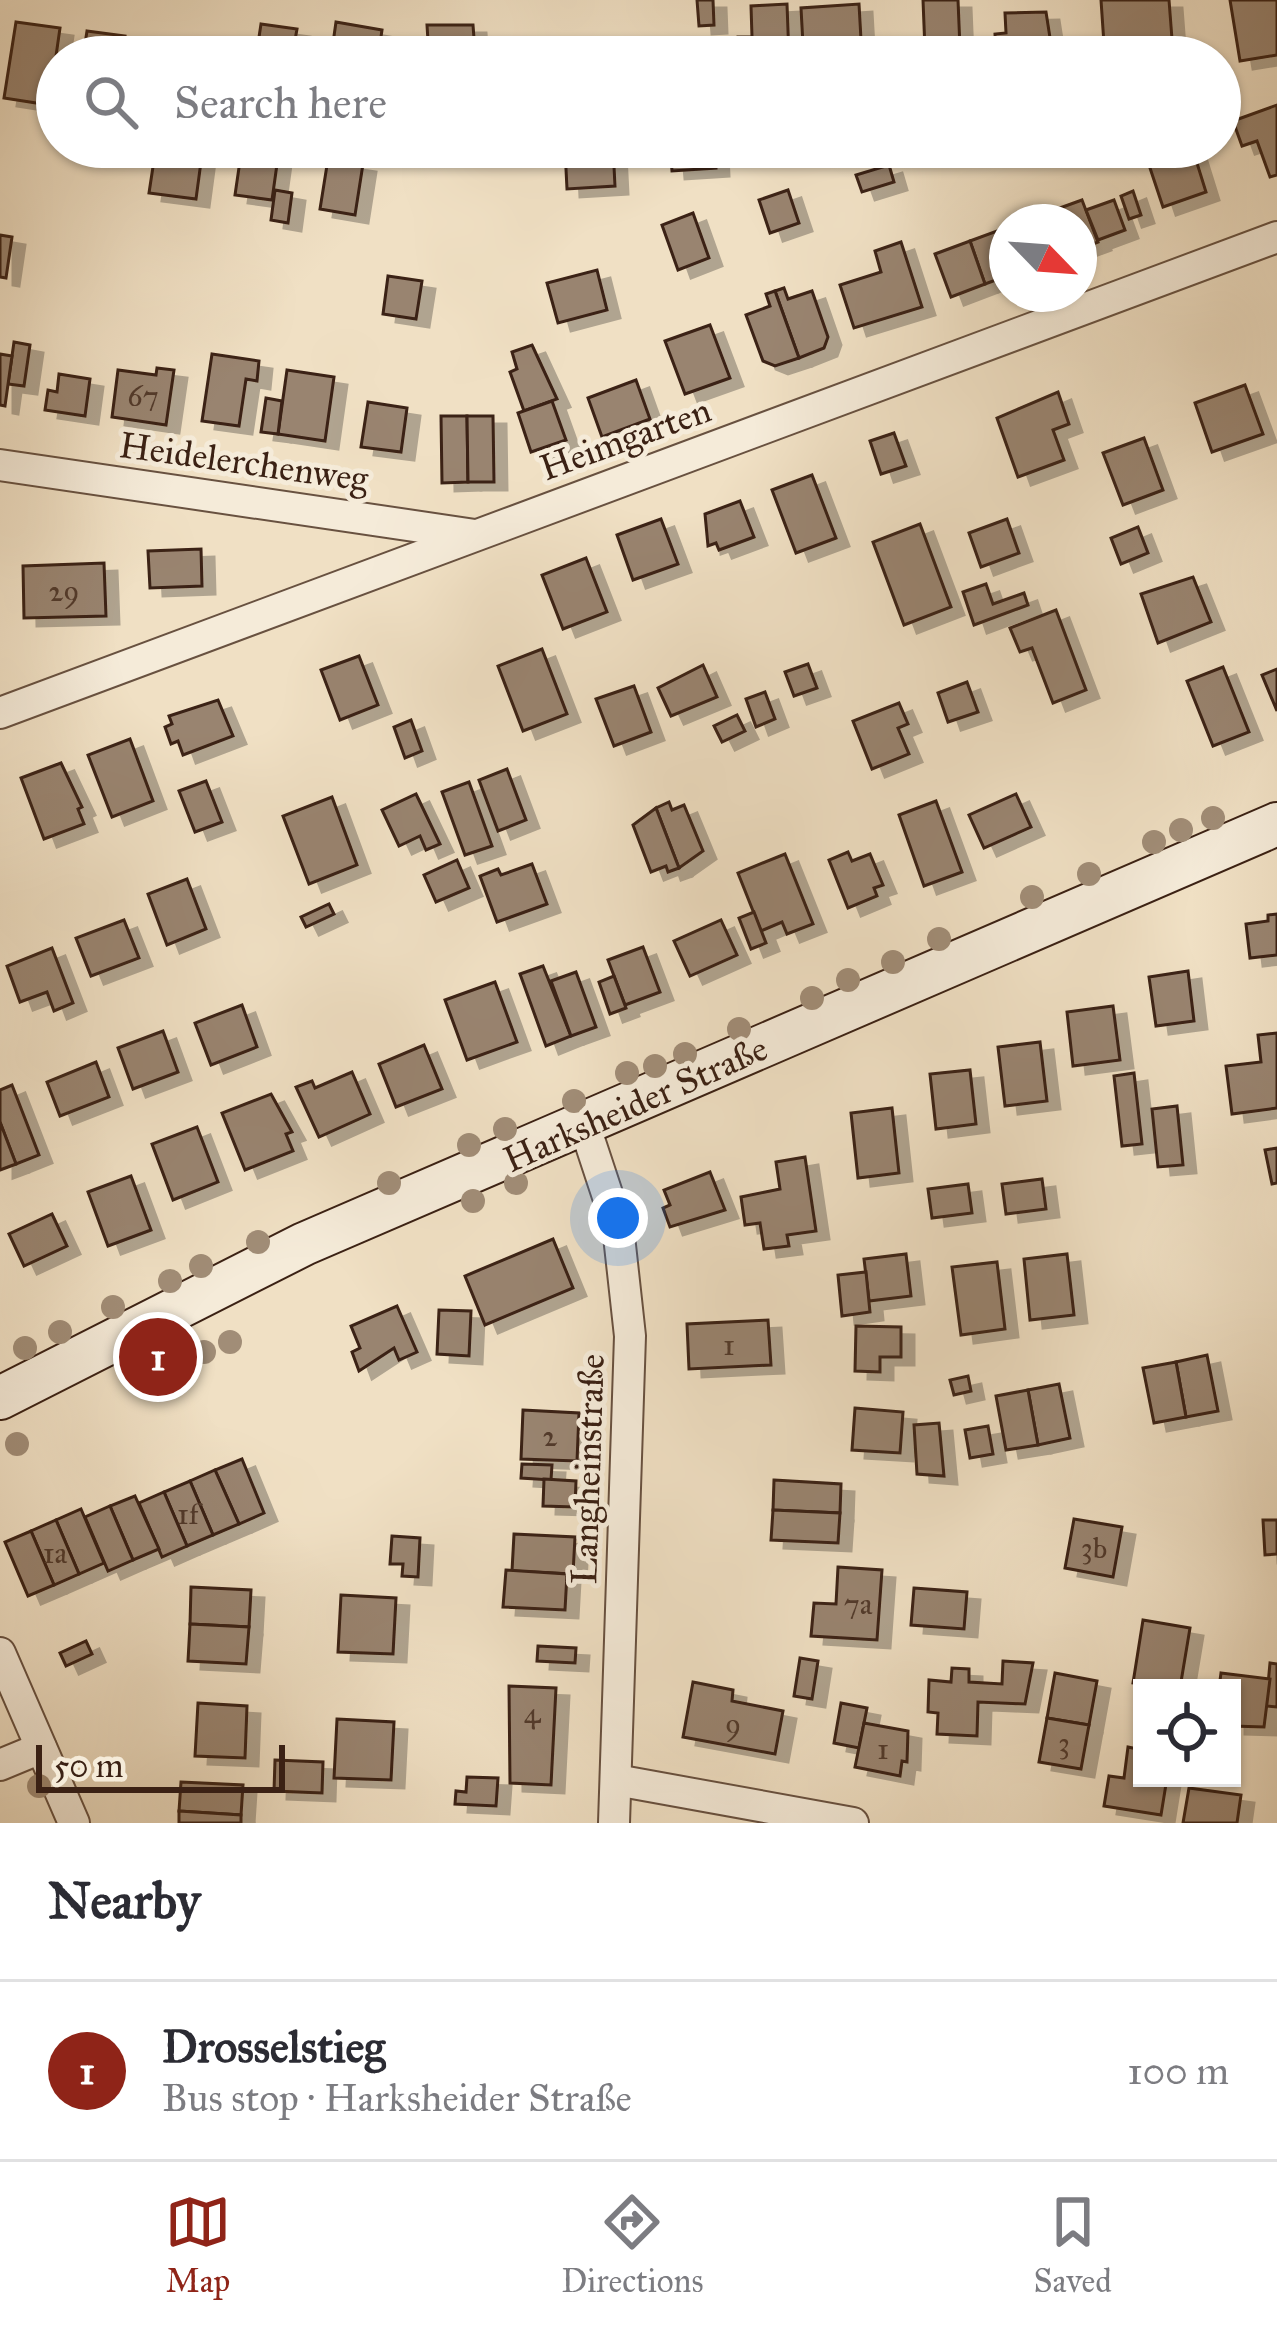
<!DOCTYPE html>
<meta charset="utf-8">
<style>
:root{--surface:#fff;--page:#f7f7f7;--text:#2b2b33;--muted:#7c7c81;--line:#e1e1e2;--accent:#8f2418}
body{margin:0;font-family:"IM FELL Great Primer",serif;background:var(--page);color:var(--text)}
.controls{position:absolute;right:36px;bottom:36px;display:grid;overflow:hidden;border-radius:0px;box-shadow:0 3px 9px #0004}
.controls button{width:108px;height:108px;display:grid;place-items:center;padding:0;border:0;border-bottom:3px solid var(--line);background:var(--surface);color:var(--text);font:60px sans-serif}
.compass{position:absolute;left:989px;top:204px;width:108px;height:108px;border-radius:50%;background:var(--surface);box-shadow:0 3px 9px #0004;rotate:115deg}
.scale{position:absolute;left:36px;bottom:30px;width:249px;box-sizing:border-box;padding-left:12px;border:6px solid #3b2114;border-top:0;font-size:33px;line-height:42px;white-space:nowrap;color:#3b2114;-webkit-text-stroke:9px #f5ebd9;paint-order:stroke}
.you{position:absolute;left:618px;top:1218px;width:42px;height:42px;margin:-30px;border:9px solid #fff;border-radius:50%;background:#1a73e8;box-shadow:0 0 0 18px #1a73e833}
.badge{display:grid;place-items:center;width:78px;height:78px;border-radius:50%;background:var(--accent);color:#fff;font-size:39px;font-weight:700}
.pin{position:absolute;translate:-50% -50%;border:6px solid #fff;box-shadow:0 3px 12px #0006}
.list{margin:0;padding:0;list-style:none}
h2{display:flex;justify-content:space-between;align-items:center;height:156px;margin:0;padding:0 48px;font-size:51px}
h2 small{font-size:39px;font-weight:400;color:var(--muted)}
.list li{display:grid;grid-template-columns:78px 1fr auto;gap:36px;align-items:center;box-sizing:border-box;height:180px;padding:0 48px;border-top:3px solid var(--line)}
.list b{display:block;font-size:45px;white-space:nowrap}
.list p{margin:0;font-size:39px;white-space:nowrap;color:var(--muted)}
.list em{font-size:39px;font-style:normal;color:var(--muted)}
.icon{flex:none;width:66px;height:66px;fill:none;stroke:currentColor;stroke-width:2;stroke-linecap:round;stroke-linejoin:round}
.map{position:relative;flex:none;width:1277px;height:1823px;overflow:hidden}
.search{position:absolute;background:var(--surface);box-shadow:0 3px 9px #0004;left:36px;right:36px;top:36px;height:132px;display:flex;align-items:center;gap:30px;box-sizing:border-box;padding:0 42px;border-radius:66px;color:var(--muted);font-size:45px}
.sheet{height:336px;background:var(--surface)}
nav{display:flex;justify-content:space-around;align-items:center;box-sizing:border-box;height:168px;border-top:3px solid var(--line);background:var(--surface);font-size:33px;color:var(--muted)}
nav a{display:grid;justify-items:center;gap:6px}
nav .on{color:var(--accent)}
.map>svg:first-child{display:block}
.building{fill:#998470;stroke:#3b2114;stroke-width:3;filter:url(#shadow)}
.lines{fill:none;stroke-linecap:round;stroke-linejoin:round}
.street-casing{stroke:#685140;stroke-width:34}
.secondary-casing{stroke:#3b2114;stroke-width:46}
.street{stroke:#f5ebd9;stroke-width:30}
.secondary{stroke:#f5ebd9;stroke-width:42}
.tree{fill:#a18d77}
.labels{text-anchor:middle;stroke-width:10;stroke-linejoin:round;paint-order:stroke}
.number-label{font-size:30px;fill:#523a2b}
.street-label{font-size:36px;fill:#3b2114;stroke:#f5ebd9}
</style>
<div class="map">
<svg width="1277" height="1823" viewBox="0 0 1277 1823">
<defs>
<filter id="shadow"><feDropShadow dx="13" dy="8" stdDeviation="0" flood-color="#0004"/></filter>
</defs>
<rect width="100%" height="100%" fill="#f0e0c4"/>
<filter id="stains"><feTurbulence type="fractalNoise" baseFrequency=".00167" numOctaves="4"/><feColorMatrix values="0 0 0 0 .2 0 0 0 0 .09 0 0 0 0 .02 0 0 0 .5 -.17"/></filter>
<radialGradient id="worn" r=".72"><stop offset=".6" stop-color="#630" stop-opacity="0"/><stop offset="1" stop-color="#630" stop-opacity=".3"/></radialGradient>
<g class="building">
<polygon points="697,0 713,0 714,25 699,26"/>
<polygon points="923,0 958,0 960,48 925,50"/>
<polygon points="1101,0 1169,0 1172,39 1104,44"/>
<polygon points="1230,0 1277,0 1277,55 1240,61"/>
<polygon points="787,4 789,57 738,57 738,37 752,37 751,6"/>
<polygon points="859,4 862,57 817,57 817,44 803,45 801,8"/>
<polygon points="1046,12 1053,57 996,57 995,34 1006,33 1005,13"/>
<polygon points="16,22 60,28 49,105 4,98"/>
<polygon points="336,22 382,30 378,57 331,57"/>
<polygon points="261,24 297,29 292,57 256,57"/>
<polygon points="427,25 473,25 475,52 467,57 429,57"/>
<polygon points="87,31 125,36 123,49 141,52 140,57 83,57"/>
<polygon points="628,43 629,57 586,57 585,45"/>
<polygon points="960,48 960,57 926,57 925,50"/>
<polygon points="1277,105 1277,175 1270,177 1257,141 1242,146 1233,121"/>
<polygon points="156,147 203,147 196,199 149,193"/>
<polygon points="242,147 279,150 272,200 235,195"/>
<polygon points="613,147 615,186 567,189 565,149"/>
<polygon points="670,147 715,147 716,168 672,171"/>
<polygon points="1143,147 1192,147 1206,192 1163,207"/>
<polygon points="328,159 363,164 355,215 320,209"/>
<polygon points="889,165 894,182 862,192 856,175"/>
<polygon points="275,190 292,193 288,223 271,220"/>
<polygon points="788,190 799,223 770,233 759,200"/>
<polygon points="1133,191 1141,215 1129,219 1121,196"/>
<polygon points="1082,200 1098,242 1079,249 1079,222 1037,222 1035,217"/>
<polygon points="1114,200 1125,230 1098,240 1086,210"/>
<polygon points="693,213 709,258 678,270 662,225"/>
<polygon points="1005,228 1007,276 985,284 970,241"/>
<polygon points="0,235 12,237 6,278 0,277"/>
<polygon points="970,241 985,284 951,297 935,254"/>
<polygon points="901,242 922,307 854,328 840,285 881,272 875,251"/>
<polygon points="597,270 607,310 558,323 547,283"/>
<polygon points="388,276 422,281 416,319 383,314"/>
<polygon points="784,288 788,299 812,291 828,337 824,348 799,358 775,291"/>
<polygon points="775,291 799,358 775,366 763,361 746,315 770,306 766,294"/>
<polygon points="710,325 730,378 685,394 665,341"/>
<polygon points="14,342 30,345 24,386 8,384"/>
<polygon points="532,345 557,399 524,411 510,372 517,369 512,352"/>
<polygon points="0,354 12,356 5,406 0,405"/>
<polygon points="212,354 259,361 257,381 246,379 239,426 202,421"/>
<polygon points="157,368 174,370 166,425 112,417 118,370 156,375"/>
<polygon points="287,370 334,377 325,441 278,434"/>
<polygon points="59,374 90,379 85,416 45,410 48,390 57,392"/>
<polygon points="636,380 650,419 602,437 588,398"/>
<polygon points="1245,385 1263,434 1212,452 1195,403"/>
<polygon points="1058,392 1069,424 1053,430 1064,460 1018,477 997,418"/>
<polygon points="266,398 282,401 278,434 261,432"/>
<polygon points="552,401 566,440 531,452 518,413"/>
<polygon points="368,402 407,408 401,452 361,447"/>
<polygon points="441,416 467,416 468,482 442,483"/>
<polygon points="467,416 493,416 494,482 468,482"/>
<polygon points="894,433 906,466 881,474 870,441"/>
<polygon points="1144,438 1163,490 1123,505 1103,453"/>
<polygon points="812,475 836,538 796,553 772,490"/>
<polygon points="740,501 754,537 719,550 716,543 708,546 705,514"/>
<polygon points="661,519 678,564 633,580 617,535"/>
<polygon points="1007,519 1019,553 981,567 969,533"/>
<polygon points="920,524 951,607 904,625 873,542"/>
<polygon points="1138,527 1148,553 1121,564 1111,538"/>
<polygon points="201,549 202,586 150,588 148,551"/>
<polygon points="586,558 607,612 563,629 542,575"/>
<polygon points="104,563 106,616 24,618 23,566"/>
<polygon points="1193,577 1211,622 1158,643 1141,594"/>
<polygon points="986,584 993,604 1024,593 1028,605 974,625 963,592"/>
<polygon points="1056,610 1086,690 1053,703 1032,648 1020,652 1010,628"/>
<polygon points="542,649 567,714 523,731 498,666"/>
<polygon points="359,656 378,705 340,720 321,670"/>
<polygon points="808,664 817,688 794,696 785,672"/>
<polygon points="703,665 717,697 671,716 658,688"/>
<polygon points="1223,667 1249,732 1213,746 1187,681"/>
<polygon points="1277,669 1277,711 1262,675"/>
<polygon points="967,682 978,712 948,722 938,693"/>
<polygon points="634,686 651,732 614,746 596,699"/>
<polygon points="765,692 775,719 756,727 746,699"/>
<polygon points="218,700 233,736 183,755 178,741 171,744 165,727 172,724 169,716"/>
<polygon points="899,703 908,724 898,728 909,754 872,769 853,721"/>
<polygon points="737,715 745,731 722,742 714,726"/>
<polygon points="411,720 422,751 405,758 394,727"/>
<polygon points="130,739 153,801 112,817 88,755"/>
<polygon points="61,763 82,807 78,809 84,824 44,839 21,778"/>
<polygon points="507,769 526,820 498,831 479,780"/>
<polygon points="206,781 222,822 195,832 179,791"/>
<polygon points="469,782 492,846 465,855 442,792"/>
<polygon points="416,794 440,844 426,850 420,836 399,846 382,810"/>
<polygon points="1016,794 1031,827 984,848 969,815"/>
<polygon points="332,797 357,865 309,884 283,816"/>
<polygon points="936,801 962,872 924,886 899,815"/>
<polygon points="669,802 672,810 684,805 703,851 679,868 656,808"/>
<polygon points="656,808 679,868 668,872 666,866 651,872 633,825"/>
<polygon points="848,852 852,861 870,854 883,885 874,888 877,896 848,908 829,860"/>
<polygon points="785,854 813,924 787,934 782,922 761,931 738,873"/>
<polygon points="457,860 469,888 436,902 424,875"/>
<polygon points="532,864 547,904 497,922 480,876 498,869 501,875"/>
<polygon points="187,879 206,929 167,945 148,894"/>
<polygon points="329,904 334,914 306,927 301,917"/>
<polygon points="754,912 766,943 751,949 739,918"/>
<polygon points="1277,914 1277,955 1250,958 1246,924 1268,921 1268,915"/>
<polygon points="124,920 139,958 91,976 76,938"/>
<polygon points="721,920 737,955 690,976 674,941"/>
<polygon points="643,947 660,992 625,1005 608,960"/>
<polygon points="52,948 73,1003 54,1011 47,992 20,1002 7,966"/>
<polygon points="543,966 571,1036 546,1046 520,974"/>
<polygon points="1188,971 1194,1021 1156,1026 1149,977"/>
<polygon points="576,972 596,1027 571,1036 551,981"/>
<polygon points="614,976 626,1008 610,1014 599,982"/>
<polygon points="495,982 517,1042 467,1060 445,1000"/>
<polygon points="242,1005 257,1047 211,1065 195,1023"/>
<polygon points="1113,1006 1120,1060 1073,1066 1067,1012"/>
<polygon points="163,1031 178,1072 133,1089 118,1048"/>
<polygon points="1277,1033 1277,1108 1232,1114 1226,1066 1261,1062 1258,1035"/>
<polygon points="1040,1042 1047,1101 1005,1106 998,1047"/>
<polygon points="424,1045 442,1089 396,1107 379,1064"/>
<polygon points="96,1062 109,1097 60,1116 47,1082"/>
<polygon points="970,1070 976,1124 936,1129 930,1074"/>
<polygon points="352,1072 370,1114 319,1137 296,1087 312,1081 315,1088"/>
<polygon points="1134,1073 1142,1144 1122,1146 1114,1076"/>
<polygon points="12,1085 39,1155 16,1164 0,1122 0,1090"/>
<polygon points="271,1094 292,1132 286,1134 293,1151 245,1170 222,1113"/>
<polygon points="1177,1106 1183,1165 1158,1167 1152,1109"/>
<polygon points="892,1108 899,1173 858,1178 851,1113"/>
<polygon points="0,1122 16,1164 0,1170"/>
<polygon points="197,1127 218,1182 173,1200 152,1144"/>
<polygon points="1277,1148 1277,1183 1272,1184 1265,1150"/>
<polygon points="805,1157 816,1231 787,1235 789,1246 764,1249 760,1223 745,1225 741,1197 780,1189 776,1162"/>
<polygon points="710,1172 725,1210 670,1227 663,1208 670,1205 664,1190"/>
<polygon points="131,1176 151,1230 108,1246 88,1192"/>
<polygon points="1042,1179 1046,1209 1006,1214 1002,1184"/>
<polygon points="968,1184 972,1213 932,1218 928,1189"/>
<polygon points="52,1214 67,1246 24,1266 9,1234"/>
<polygon points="553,1239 573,1288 485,1325 465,1276"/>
<polygon points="906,1254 911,1296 869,1301 864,1259"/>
<polygon points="1067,1254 1074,1315 1030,1320 1024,1259"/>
<polygon points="997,1262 1005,1329 961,1335 952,1267"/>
<polygon points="866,1272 870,1312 842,1316 838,1275"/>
<polygon points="397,1306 417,1352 399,1360 394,1348 359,1371 352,1352 360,1348 351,1326"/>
<polygon points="439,1310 471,1311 469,1356 437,1354"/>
<polygon points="768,1320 771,1365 689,1369 687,1324"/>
<polygon points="856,1326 901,1327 901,1357 880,1357 880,1372 855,1371"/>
<polygon points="1207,1355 1218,1411 1186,1417 1176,1362"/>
<polygon points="1176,1362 1186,1417 1154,1423 1143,1368"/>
<polygon points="968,1376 971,1391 954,1395 950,1380"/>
<polygon points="1059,1384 1070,1438 1038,1445 1028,1390"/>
<polygon points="1028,1390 1038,1445 1006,1450 996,1396"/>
<polygon points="855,1408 903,1412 900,1453 852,1450"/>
<polygon points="523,1410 579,1413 577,1461 521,1459"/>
<polygon points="939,1423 944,1476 917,1474 914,1425"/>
<polygon points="988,1426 993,1454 970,1458 965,1430"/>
<polygon points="242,1459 264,1513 239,1524 215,1470"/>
<polygon points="522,1464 552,1465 551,1480 521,1478"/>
<polygon points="215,1470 239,1524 213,1535 190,1481"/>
<polygon points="544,1479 576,1481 575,1507 543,1506"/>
<polygon points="774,1480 841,1484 840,1513 773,1510"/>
<polygon points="190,1481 213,1535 187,1546 164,1492"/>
<polygon points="164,1492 187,1546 162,1557 139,1503"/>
<polygon points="135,1496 159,1549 133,1560 110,1506"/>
<polygon points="110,1506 133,1560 108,1571 85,1517"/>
<polygon points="81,1509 104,1563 79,1574 56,1520"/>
<polygon points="773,1510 840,1513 838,1543 771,1540"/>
<polygon points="1074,1519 1122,1527 1113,1577 1065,1568"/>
<polygon points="56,1520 79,1574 54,1585 31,1531"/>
<polygon points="1263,1520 1277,1520 1277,1554 1265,1555"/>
<polygon points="31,1531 54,1585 28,1596 5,1542"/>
<polygon points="514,1534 575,1537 573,1574 512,1571"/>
<polygon points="392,1536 420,1538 418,1577 402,1576 403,1564 390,1564"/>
<polygon points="838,1567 882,1570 877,1640 811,1636 814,1603 836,1604"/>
<polygon points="506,1570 567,1574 565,1610 503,1607"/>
<polygon points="191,1587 251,1590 249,1627 190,1624"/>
<polygon points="914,1588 967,1592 964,1629 911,1625"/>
<polygon points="341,1595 396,1598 393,1654 338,1652"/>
<polygon points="1143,1620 1190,1628 1180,1688 1133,1683"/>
<polygon points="190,1624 249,1627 246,1664 188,1661"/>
<polygon points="86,1641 92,1654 66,1666 60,1653"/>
<polygon points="538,1646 576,1648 575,1663 537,1661"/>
<polygon points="800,1658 818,1661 812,1699 794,1696"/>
<polygon points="1003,1661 1033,1663 1025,1704 978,1702 977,1736 937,1734 938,1713 928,1712 929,1680 951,1682 952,1668 969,1669 969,1682 1002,1684"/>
<polygon points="1270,1663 1277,1664 1277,1707 1266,1706"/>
<polygon points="1055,1673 1097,1681 1089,1725 1047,1718"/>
<polygon points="1221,1673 1270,1679 1264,1727 1232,1726 1232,1688 1219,1688"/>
<polygon points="693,1682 733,1690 732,1701 783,1711 775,1754 683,1737"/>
<polygon points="509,1686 556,1688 551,1785 510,1783"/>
<polygon points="198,1703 247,1706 245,1758 195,1756"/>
<polygon points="841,1703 867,1708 859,1748 834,1743"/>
<polygon points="1047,1718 1089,1725 1081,1769 1039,1762"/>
<polygon points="337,1719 394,1722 391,1780 334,1778"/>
<polygon points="864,1723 908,1731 907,1762 902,1761 900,1776 855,1767"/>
<polygon points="1128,1747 1142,1750 1142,1778 1167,1778 1161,1815 1104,1806 1109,1776 1124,1778"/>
<polygon points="275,1760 323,1762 322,1793 274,1791"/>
<polygon points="467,1777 498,1778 496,1806 455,1804 456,1791 466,1792"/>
<polygon points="181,1782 243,1785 241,1815 179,1811"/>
<polygon points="1189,1788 1241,1795 1237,1823 1183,1823"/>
<polygon points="179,1811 241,1815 241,1823 179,1823"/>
</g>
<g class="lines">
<defs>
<g id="street">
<polyline points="0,465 475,535"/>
<polyline points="0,713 1277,237"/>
<polyline points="584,1124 618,1227 630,1336 614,1823"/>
<polyline points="0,1653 74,1823"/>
<polyline points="0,1765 41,1748"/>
<polyline points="616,1780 853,1823"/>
</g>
<polyline id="secondary" points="0,1398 304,1244 1277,824"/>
</defs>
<use href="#street" class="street-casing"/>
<use href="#secondary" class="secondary-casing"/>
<use href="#street" class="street"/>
<use href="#secondary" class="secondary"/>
</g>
<g class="tree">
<circle cx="1213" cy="818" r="12"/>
<circle cx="1181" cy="830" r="12"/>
<circle cx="1154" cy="842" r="12"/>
<circle cx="1089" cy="874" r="12"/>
<circle cx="1032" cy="897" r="12"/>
<circle cx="939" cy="939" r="12"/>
<circle cx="893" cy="962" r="12"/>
<circle cx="848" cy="980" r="12"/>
<circle cx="812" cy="998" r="12"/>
<circle cx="739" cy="1029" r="12"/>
<circle cx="685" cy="1054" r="12"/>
<circle cx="655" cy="1066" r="12"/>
<circle cx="627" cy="1073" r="12"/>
<circle cx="574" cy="1101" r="12"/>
<circle cx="505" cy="1129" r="12"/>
<circle cx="469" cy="1145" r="12"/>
<circle cx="389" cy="1183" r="12"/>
<circle cx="516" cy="1183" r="12"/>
<circle cx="473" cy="1201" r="12"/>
<circle cx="258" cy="1242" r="12"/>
<circle cx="201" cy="1266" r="12"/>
<circle cx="170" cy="1281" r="12"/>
<circle cx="113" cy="1307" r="12"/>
<circle cx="60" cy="1332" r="12"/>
<circle cx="230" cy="1342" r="12"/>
<circle cx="25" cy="1348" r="12"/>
<circle cx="204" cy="1352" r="12"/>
<circle cx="149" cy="1387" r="12"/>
<circle cx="17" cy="1444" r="12"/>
<circle cx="39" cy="1786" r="12"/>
</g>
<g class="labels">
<g class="number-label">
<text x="143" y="406">67</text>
<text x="64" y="601">29</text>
<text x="729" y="1355">1</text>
<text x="550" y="1446">2</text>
<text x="188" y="1524">1f</text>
<text x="1094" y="1558">3b</text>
<text x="55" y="1563">1a</text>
<text x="858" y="1614">7a</text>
<text x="532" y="1723">4</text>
<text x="733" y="1734">9</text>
<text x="1064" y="1753">3</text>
<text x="883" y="1759">1</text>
</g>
<g class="street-label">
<text transform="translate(625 438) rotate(-20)" y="13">Heimgarten</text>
<text transform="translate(244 461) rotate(8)" y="13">Heidelerchenweg</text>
<text transform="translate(635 1103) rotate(-24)" y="13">Harksheider Straße</text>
<text transform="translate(587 1469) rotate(-88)" y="13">Langheinstraße</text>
</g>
</g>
<rect width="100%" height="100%" filter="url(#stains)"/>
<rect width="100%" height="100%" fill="url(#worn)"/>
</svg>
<div class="controls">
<button><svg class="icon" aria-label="locate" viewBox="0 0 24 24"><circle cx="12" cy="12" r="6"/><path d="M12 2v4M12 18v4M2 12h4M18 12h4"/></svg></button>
</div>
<svg class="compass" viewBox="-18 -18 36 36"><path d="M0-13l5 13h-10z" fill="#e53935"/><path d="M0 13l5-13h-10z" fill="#7c7c81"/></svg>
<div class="scale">50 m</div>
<div class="you"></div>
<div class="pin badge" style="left:158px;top:1357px">1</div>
<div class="search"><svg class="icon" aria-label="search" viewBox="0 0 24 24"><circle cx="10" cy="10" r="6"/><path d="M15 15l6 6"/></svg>Search here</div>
</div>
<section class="sheet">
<h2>Nearby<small></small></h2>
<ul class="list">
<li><span class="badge">1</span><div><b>Drosselstieg</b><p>Bus stop · Harksheider Straße</p></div><em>100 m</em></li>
</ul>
</section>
<nav>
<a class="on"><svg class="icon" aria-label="map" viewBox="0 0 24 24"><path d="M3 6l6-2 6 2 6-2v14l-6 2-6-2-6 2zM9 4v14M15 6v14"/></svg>Map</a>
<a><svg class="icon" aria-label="directions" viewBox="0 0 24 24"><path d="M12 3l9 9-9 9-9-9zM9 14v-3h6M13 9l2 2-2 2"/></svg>Directions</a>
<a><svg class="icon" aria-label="saved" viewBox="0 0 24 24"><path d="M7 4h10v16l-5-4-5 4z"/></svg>Saved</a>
</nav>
